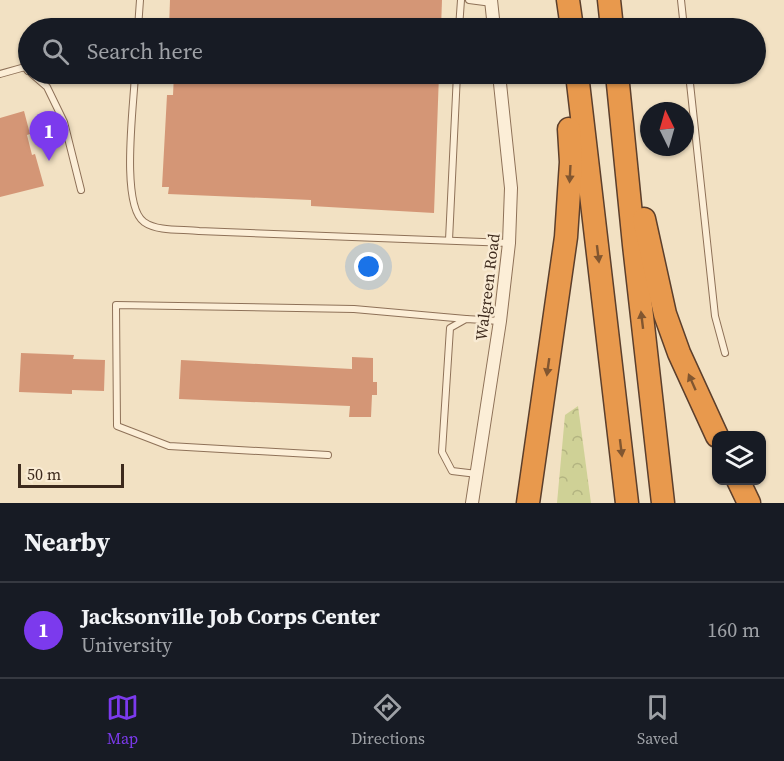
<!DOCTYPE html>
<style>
:root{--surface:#171b24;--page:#20242c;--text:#f1f3f6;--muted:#9ea1a6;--line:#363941;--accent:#7c3aed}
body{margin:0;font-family:"Source Serif 4",serif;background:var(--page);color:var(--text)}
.controls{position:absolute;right:18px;bottom:18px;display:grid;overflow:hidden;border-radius:12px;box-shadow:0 2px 4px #0004}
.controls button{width:54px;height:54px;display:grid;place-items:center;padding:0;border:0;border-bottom:2px solid var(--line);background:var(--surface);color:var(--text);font:30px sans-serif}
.compass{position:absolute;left:640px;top:102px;width:54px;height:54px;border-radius:50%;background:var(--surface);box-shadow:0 2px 4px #0004;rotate:355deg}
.scale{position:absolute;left:18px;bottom:15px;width:106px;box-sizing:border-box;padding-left:6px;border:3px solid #3d2a1d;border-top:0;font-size:16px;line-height:21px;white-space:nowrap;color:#3d2a1d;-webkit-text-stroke:4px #f9ebd4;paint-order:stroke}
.you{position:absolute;left:369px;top:267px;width:21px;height:21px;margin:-15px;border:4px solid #fff;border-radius:50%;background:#1a73e8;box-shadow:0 0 0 9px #1a73e833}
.badge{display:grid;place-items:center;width:39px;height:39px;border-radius:50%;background:var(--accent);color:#fff;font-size:20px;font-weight:700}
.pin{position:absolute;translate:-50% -50px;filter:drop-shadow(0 2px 3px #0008)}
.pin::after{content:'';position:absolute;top:32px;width:21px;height:18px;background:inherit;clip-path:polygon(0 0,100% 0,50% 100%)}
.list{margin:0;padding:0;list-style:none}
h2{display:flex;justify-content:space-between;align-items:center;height:78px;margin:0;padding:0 24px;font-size:26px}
h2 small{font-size:20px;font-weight:400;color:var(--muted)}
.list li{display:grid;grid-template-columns:39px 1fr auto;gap:18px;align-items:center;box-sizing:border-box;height:96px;padding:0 24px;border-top:2px solid var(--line)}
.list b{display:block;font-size:22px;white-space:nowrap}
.list p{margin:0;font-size:20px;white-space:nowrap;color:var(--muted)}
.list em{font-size:20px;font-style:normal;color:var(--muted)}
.icon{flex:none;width:33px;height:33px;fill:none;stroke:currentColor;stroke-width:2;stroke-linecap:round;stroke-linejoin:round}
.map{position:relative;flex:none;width:784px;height:503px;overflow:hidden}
.search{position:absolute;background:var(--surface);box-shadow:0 2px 4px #0004;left:18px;right:18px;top:18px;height:66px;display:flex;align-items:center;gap:15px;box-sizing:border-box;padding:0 21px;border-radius:33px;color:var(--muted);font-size:22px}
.sheet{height:174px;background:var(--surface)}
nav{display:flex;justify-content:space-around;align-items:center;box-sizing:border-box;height:84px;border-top:2px solid var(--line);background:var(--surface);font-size:16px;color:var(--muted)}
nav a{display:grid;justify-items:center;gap:3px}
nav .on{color:var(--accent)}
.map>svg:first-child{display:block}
.forest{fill:url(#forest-crowns)}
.building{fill:#d49676}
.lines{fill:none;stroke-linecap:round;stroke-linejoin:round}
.lane-casing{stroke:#8e7158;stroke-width:8}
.street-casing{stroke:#8e7158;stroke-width:14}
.highway-casing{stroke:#5c3f2c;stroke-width:25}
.lane{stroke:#fceed7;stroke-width:6}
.street{stroke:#fceed7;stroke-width:12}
.highway{stroke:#e8994d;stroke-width:22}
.oneway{fill:#815630}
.labels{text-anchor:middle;stroke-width:5;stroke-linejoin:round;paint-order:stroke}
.street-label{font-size:16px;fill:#3d2a1d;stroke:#f9ebd4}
</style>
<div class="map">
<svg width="784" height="503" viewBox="0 0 784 503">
<defs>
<pattern id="forest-crowns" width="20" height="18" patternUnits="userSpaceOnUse" patternTransform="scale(1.5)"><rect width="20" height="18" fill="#cfd196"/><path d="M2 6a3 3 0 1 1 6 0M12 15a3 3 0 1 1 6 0" fill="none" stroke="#b3b481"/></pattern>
</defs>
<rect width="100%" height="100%" fill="#f2e1c3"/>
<polygon class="forest" points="578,406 591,503 557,503 565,415"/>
<g class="building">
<polygon points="170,0 442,0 441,28 169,28"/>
<polygon points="174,74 439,74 434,213 311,206 311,200 168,194 169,187 162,187 167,95 173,95"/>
<polygon points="24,111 30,134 27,135 32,155 35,154 44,186 0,197 0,118"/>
<polygon points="21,353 74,355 73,359 105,360 104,391 72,390 72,394 19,392"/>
<polygon points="352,357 373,358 373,382 377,382 377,395 372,395 371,417 349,417 350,406 179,399 181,360 352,369"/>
</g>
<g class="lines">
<defs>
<g id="lane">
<polyline points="469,0 492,3"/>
<polyline points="681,0 684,28"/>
<polyline points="138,28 140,0"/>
<polyline points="459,28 461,0"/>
<polyline points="0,74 25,67 28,71"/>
<polyline points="32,74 47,87 64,122 81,190"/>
<path d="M135 74C134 103 120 205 144 222 158 232 183 229 199 231L509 243"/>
<polyline points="689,74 715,316 725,353"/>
<polyline points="449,240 457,74"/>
<polyline points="328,455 169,446 117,426 116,305 354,309 466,319"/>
<polyline points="477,474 452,471 442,452 450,328 466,319 500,321"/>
</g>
<g id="street">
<polyline points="491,0 494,28"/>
<polyline points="472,503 500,321 509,243 511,188 499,74"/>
</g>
<g id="highway">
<polyline points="568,0 572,28"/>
<polyline points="609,0 612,28"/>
<polyline points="577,74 627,503"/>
<polyline points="617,74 634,245 663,503"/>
<polyline points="644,219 665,314 679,353 717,436"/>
<polyline points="738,480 749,503"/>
<polyline points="528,503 566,237 571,162 569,129"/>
</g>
</defs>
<use href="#lane" class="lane-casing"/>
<use href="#street" class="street-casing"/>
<use href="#highway" class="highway-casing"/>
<use href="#lane" class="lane"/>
<use href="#street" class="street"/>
<use href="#highway" class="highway"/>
</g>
<defs><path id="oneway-solid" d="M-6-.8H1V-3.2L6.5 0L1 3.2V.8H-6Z" transform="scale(1.5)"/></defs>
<g class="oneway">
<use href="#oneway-solid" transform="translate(570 174) rotate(93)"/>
<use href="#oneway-solid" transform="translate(598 254) rotate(83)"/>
<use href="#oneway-solid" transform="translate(642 320) rotate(-97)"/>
<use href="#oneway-solid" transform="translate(548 367) rotate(98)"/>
<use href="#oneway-solid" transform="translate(692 382) rotate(-114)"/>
<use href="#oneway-solid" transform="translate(621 448) rotate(83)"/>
</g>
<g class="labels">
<g class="street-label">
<text transform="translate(487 287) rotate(-83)" y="6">Walgreen Road</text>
</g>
</g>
</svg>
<div class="controls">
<button><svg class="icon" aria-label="layers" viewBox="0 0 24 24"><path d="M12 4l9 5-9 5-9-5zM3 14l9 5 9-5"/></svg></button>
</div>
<svg class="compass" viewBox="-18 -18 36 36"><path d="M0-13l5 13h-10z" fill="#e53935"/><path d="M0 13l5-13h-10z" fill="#9ea1a6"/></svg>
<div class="scale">50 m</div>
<div class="you"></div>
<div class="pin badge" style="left:49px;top:161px">1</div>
<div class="search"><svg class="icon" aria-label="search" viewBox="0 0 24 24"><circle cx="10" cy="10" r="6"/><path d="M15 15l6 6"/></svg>Search here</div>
</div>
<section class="sheet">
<h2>Nearby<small></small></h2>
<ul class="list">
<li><span class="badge">1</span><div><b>Jacksonville Job Corps Center</b><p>University</p></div><em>160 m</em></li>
</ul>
</section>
<nav>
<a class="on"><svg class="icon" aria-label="map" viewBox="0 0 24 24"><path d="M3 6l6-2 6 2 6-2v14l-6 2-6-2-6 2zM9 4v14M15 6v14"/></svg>Map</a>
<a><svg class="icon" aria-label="directions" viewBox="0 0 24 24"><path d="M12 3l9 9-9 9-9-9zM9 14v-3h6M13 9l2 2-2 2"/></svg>Directions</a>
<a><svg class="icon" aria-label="saved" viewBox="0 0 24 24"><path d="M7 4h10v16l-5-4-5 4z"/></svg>Saved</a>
</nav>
